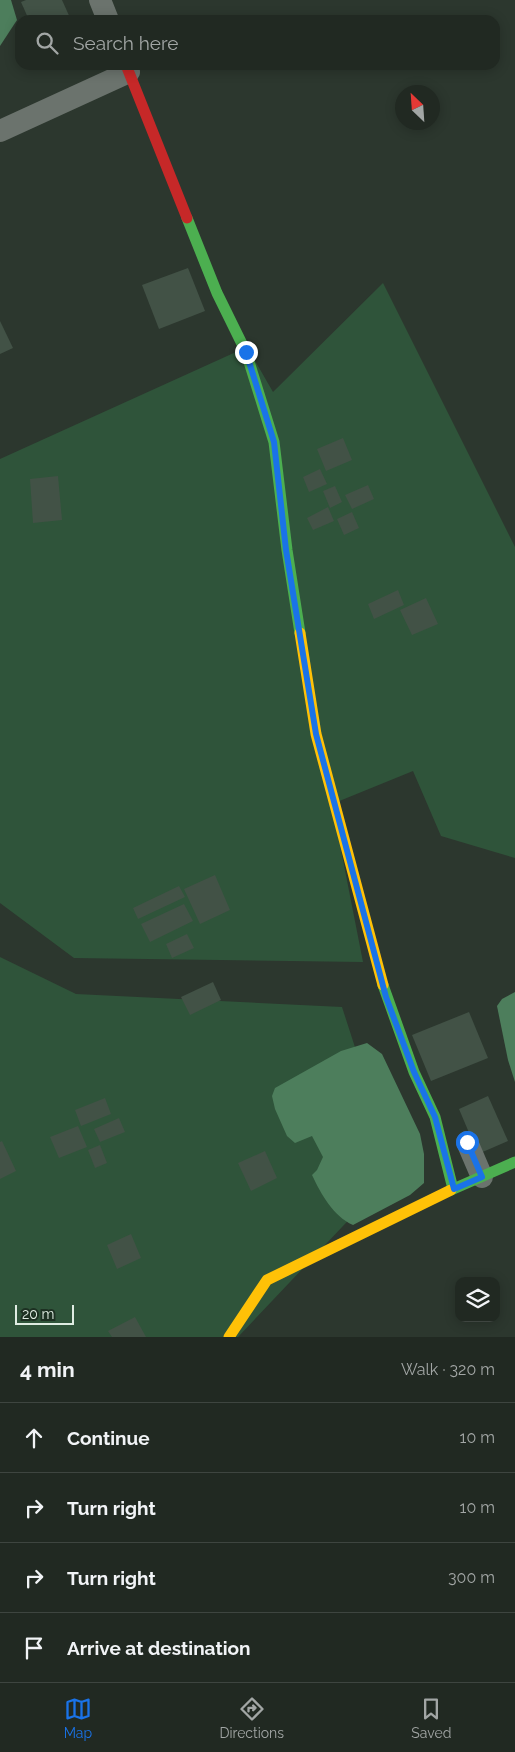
<!DOCTYPE html>
<meta charset="utf-8">
<style>
:root{--surface:#212922;--page:#2d352f;--text:#f1f3f6;--muted:#a2a6a5;--line:#3e4540;--accent:#1a73e8}
body{margin:0;font-family:Raleway,sans-serif;background:var(--page);color:var(--text)}
.controls{position:absolute;right:15px;bottom:15px;display:grid;overflow:hidden;border-radius:10px;box-shadow:0 2px 12px #0003}
.controls button{width:45px;height:45px;display:grid;place-items:center;padding:0;border:0;border-bottom:1px solid var(--line);background:var(--surface);color:var(--text);font:25px sans-serif}
.compass{position:absolute;left:395px;top:85px;width:45px;height:45px;border-radius:50%;background:var(--surface);box-shadow:0 2px 12px #0003;rotate:335deg}
.scale{position:absolute;left:15px;bottom:12px;width:59px;box-sizing:border-box;padding-left:5px;border:2px solid #dfece2;border-top:0;font-size:14px;line-height:18px;white-space:nowrap;color:#dfece2;-webkit-text-stroke:4px #1d3022;paint-order:stroke}
.stop{position:absolute;width:15px;height:15px;margin:-11px;border:4px solid #1a73e8;border-radius:50%;background:#fff}
.stop.end{background:#1a73e8;border-color:#fff;box-shadow:0 1px 5px #0008}
.list{margin:0;padding:0;list-style:none}
h2{display:flex;justify-content:space-between;align-items:center;height:65px;margin:0;padding:0 20px;font-size:21px}
h2 small{font-size:16px;font-weight:400;color:var(--muted)}
.list li{display:grid;grid-template-columns:32px 1fr auto;gap:15px;align-items:center;box-sizing:border-box;height:70px;padding:0 20px;border-top:1px solid var(--line)}
.list b{display:block;font-size:19px;white-space:nowrap}
.list em{font-size:16px;font-style:normal;color:var(--muted)}
.icon{flex:none;width:28px;height:28px;fill:none;stroke:currentColor;stroke-width:2;stroke-linecap:round;stroke-linejoin:round}
.map{position:relative;flex:none;width:515px;height:1337px;overflow:hidden}
.search{position:absolute;background:var(--surface);box-shadow:0 2px 12px #0003;left:15px;right:15px;top:15px;height:55px;display:flex;align-items:center;gap:12px;box-sizing:border-box;padding:0 18px;border-radius:15px;color:var(--muted);font-size:19px}
.sheet{height:345px;background:var(--surface)}
nav{display:flex;justify-content:space-around;align-items:center;box-sizing:border-box;height:70px;border-top:1px solid var(--line);background:var(--surface);font-size:14px;color:var(--muted)}
nav a{display:grid;justify-items:center;gap:2px}
nav .on{color:var(--accent)}
.map>svg:first-child{display:block}
.green{fill:#2f543a}
.water{fill:#4d7e5c}
.building{fill:#425246}
.lines{fill:none;stroke-linecap:round;stroke-linejoin:round}
.street{stroke:#6b736d;stroke-width:22}
.fast{stroke:#4caf50;stroke-width:11}
.slow{stroke:#ffc107;stroke-width:11}
.jam{stroke:#c62828;stroke-width:11}
.route{stroke:#1a73e8;stroke-width:6}
</style>
<div class="map">
<svg width="515" height="1337" viewBox="0 0 515 1337">
<rect width="100%" height="100%" fill="#2c372e"/>
<g class="green">
<polygon points="383,283 515,547 515,858 441,836 413,771 332,804 363,962 74,958 0,903 0,459 247,347 273,392"/>
<polygon points="0,957 76,994 342,1007 395,1171 238,1337 0,1337"/>
</g>
<g class="water">
<polygon points="0,0 11,0 17,20 0,46"/>
<polygon points="515,992 515,1082 508,1060 497,1006 502,999"/>
<path d="M367 1043 382 1054 420 1134 424 1154V1183L410 1195 353 1225C333 1216 321 1194 312 1175L317 1170 323 1157 312 1136 295 1143 287 1136 275 1109 272 1096 275 1088 341 1051Z"/>
</g>
<g class="building">
<polygon points="26,0 62,0 71,20 29,20 21,2"/>
<polygon points="188,268 205,311 159,329 142,285"/>
<polygon points="0,321 13,348 0,354"/>
<polygon points="343,438 352,460 326,471 317,449"/>
<polygon points="320,469 327,484 309,492 303,477"/>
<polygon points="58,476 62,520 33,523 30,479"/>
<polygon points="368,485 374,499 352,509 345,495"/>
<polygon points="335,486 342,502 330,508 323,491"/>
<polygon points="328,507 334,521 313,530 307,518"/>
<polygon points="352,512 359,528 344,535 337,519"/>
<polygon points="398,590 404,605 374,619 368,604"/>
<polygon points="426,598 438,624 412,635 400,610"/>
<polygon points="215,875 230,910 200,924 184,889"/>
<polygon points="179,886 185,897 138,919 133,908"/>
<polygon points="184,904 193,921 150,942 141,924"/>
<polygon points="187,934 194,948 172,958 166,944"/>
<polygon points="213,982 221,1000 190,1015 181,997"/>
<polygon points="469,1012 488,1058 431,1081 412,1035"/>
<polygon points="488,1096 508,1141 478,1154 459,1109"/>
<polygon points="105,1098 111,1114 81,1126 75,1110"/>
<polygon points="119,1118 125,1132 100,1142 94,1129"/>
<polygon points="78,1126 87,1147 59,1158 50,1137"/>
<polygon points="2,1141 16,1171 0,1179 0,1142"/>
<polygon points="100,1145 107,1163 95,1168 88,1150"/>
<polygon points="265,1151 277,1178 251,1191 238,1163"/>
<polygon points="131,1234 141,1258 117,1269 107,1245"/>
<polygon points="135,1317 146,1337 112,1337 108,1331"/>
</g>
<g class="lines">
<g class="street">
<polyline points="100,0 108,20"/>
<polyline points="0,131 129,72"/>
<polyline points="467,1142 482,1177"/>
</g>
<g class="fast">
<polyline points="187,218 217,293 246,352 274,442 287,550 300,633"/>
<polyline points="383,985 414,1072 435,1117 453,1189"/>
<polyline points="451,1190 515,1162"/>
</g>
<g class="slow">
<polyline points="300,633 316,734 383,985"/>
<polyline points="229,1337 267,1280 451,1190"/>
</g>
<polyline class="jam" points="126,65 187,218"/>
</g>
<g class="lines">
<polyline class="route" points="246,352 274,442 286,550 316,734 386,997 414,1072 435,1117 454,1189 482,1177 467,1142"/>
</g>
</svg>
<div class="controls">
<button><svg class="icon" aria-label="layers" viewBox="0 0 24 24"><path d="M12 4l9 5-9 5-9-5zM3 14l9 5 9-5"/></svg></button>
</div>
<svg class="compass" viewBox="-18 -18 36 36"><path d="M0-13l5 13h-10z" fill="#e53935"/><path d="M0 13l5-13h-10z" fill="#a2a6a5"/></svg>
<div class="scale">20 m</div>
<div class="stop" style="left:467px;top:1142px"></div>
<div class="stop end" style="left:246px;top:352px"></div>
<div class="search"><svg class="icon" aria-label="search" viewBox="0 0 24 24"><circle cx="10" cy="10" r="6"/><path d="M15 15l6 6"/></svg>Search here</div>
</div>
<section class="sheet">
<h2>4 min<small>Walk · 320 m</small></h2>
<ul class="list">
<li><svg class="icon" aria-label="ahead" viewBox="0 0 24 24"><path d="M12 20V5M6 11l6-6 6 6"/></svg><div><b>Continue</b></div><em>10 m</em></li>
<li><svg class="icon" aria-label="right" viewBox="0 0 24 24"><path d="M7 20v-9h11M14 6l5 5-5 5"/></svg><div><b>Turn right</b></div><em>10 m</em></li>
<li><svg class="icon" aria-label="right" viewBox="0 0 24 24"><path d="M7 20v-9h11M14 6l5 5-5 5"/></svg><div><b>Turn right</b></div><em>300 m</em></li>
<li><svg class="icon" aria-label="arrive" viewBox="0 0 24 24"><path d="M6 21V4h12l-3 4 3 4H6"/></svg><div><b>Arrive at destination</b></div></li>
</ul>
</section>
<nav>
<a class="on"><svg class="icon" aria-label="map" viewBox="0 0 24 24"><path d="M3 6l6-2 6 2 6-2v14l-6 2-6-2-6 2zM9 4v14M15 6v14"/></svg>Map</a>
<a><svg class="icon" aria-label="directions" viewBox="0 0 24 24"><path d="M12 3l9 9-9 9-9-9zM9 14v-3h6M13 9l2 2-2 2"/></svg>Directions</a>
<a><svg class="icon" aria-label="saved" viewBox="0 0 24 24"><path d="M7 4h10v16l-5-4-5 4z"/></svg>Saved</a>
</nav>
